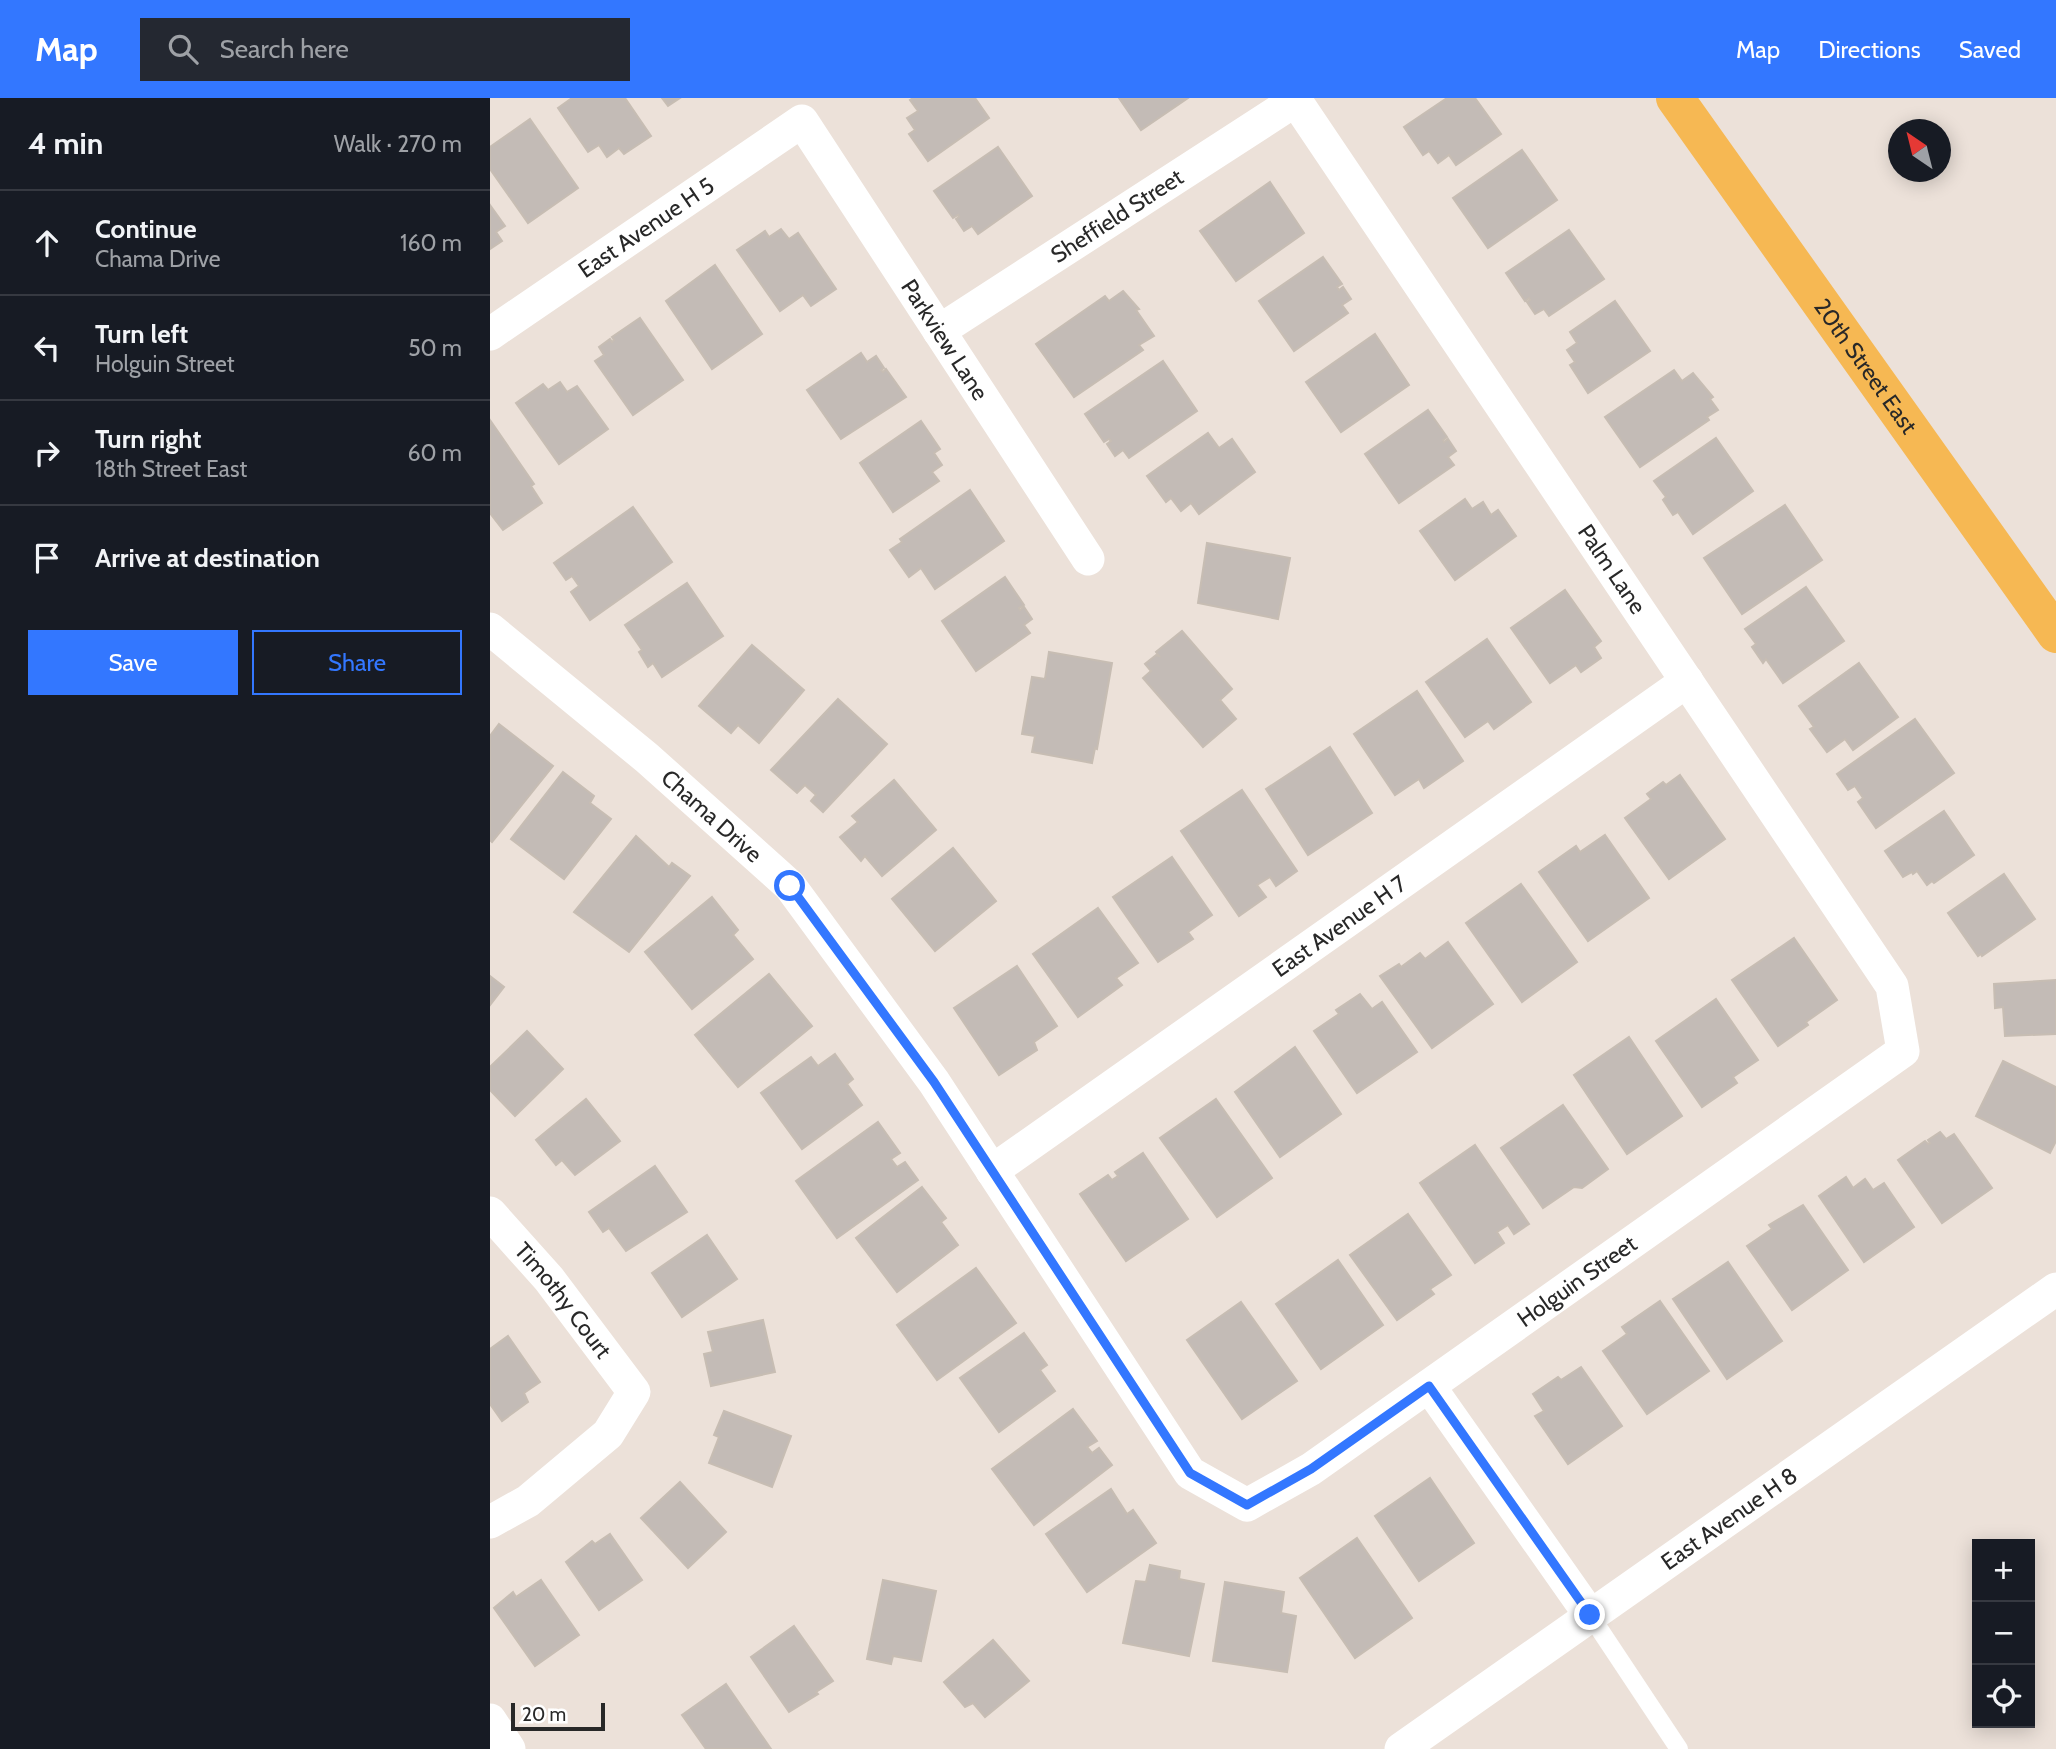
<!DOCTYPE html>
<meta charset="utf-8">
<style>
:root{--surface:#171b24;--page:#242831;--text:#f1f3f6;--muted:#9ea1a6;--line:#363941;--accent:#37f}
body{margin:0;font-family:Cabin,sans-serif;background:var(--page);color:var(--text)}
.controls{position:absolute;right:21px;bottom:21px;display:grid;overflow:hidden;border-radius:0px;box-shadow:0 4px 18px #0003}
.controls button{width:63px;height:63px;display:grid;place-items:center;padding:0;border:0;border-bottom:2px solid var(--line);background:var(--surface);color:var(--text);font:35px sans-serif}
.compass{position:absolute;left:1398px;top:21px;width:63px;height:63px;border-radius:50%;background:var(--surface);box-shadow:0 4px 18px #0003;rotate:325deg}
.scale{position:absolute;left:21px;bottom:18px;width:94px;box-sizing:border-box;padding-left:7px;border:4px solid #282828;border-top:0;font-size:19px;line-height:24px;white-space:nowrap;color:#282828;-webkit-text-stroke:5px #fff;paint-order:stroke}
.stop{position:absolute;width:21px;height:21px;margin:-16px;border:5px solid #37f;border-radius:50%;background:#fff}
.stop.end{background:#37f;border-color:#fff;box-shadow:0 2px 7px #0008}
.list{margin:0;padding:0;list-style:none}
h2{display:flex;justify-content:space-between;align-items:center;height:91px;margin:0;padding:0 28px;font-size:30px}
h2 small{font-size:23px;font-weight:400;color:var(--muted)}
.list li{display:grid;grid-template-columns:46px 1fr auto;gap:21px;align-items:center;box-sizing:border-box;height:105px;padding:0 28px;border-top:2px solid var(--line)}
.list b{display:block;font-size:26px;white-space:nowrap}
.list p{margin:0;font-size:23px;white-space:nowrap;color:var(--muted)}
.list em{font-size:23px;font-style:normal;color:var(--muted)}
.actions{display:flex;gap:14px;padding:21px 28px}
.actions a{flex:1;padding:16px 0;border:2px solid var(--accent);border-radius:0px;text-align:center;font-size:24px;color:var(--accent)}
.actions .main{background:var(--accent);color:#fff}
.icon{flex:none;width:38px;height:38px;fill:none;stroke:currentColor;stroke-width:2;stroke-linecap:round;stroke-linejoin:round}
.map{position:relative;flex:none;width:1566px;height:1651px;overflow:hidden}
header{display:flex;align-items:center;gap:42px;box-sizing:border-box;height:98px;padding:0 35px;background:var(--accent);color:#fff}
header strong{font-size:33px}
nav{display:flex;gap:38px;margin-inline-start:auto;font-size:24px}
.search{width:490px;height:63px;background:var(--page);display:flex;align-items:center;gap:18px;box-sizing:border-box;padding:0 24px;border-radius:0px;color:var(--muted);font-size:26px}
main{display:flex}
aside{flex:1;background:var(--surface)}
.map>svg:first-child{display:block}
.building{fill:#c3bbb6;stroke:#c7bdb3;stroke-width:2}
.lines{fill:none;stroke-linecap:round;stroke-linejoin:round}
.lane{stroke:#fff;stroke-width:18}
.street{stroke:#fff;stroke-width:33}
.primary{stroke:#f6b853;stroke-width:38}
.route{stroke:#37f;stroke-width:9}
.labels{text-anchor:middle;stroke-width:5;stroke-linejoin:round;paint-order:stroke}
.street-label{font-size:23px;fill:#282828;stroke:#fff}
</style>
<header>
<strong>Map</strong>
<div class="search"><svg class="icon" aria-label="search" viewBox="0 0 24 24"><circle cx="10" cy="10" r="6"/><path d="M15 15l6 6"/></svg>Search here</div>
<nav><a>Map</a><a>Directions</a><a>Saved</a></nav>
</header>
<main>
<aside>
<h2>4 min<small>Walk · 270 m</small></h2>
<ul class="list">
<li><svg class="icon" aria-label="ahead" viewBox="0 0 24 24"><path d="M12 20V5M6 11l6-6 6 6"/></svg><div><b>Continue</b><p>Chama Drive</p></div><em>160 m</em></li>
<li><svg class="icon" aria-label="left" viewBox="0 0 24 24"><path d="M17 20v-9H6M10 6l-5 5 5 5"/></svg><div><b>Turn left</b><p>Holguin Street</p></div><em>50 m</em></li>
<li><svg class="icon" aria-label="right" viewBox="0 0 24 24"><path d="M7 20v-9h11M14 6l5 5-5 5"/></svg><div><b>Turn right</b><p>18th Street East</p></div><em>60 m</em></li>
<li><svg class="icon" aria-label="arrive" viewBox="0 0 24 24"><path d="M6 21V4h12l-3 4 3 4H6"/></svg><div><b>Arrive at destination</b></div></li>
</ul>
<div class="actions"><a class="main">Save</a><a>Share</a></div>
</aside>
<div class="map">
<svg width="1566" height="1651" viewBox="0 0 1566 1651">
<rect width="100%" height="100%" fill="#ece1d9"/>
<g class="building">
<polygon points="82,0 135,0 161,38 134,56 129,50 117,59 109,47 98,54 68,10"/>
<polygon points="172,0 190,0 178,8"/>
<polygon points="423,0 485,0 499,20 438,63 419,36 425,32 417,20 428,13 420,2"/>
<polygon points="629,0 698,0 651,32"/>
<polygon points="957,0 985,0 1011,36 966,67 959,57 948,65 939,53 933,57 914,29"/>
<polygon points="40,21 88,90 38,125 0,71 0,49"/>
<polygon points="508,49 542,98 488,136 482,128 474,133 466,121 469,119 468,117 463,120 444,93"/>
<polygon points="1032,52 1067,102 998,150 963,100"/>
<polygon points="780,84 814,135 746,183 710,133"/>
<polygon points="0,107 15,128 6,134 12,143 0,151"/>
<polygon points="291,131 299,141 308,135 346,191 321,208 313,197 290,213 247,152 275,133 279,139"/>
<polygon points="1079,132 1114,181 1059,218 1054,211 1045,216 1037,204 1040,202 1039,200 1035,203 1016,175"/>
<polygon points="833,159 852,186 847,189 849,192 853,189 861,201 852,207 858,215 804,253 769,203"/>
<polygon points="225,167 272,236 222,271 176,203"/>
<polygon points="633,193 649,211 646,212 664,238 649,247 653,252 584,299 546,246 615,198 619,203"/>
<polygon points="1125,203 1160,253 1098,295 1080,267 1085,264 1077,252 1087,245 1080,234"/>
<polygon points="150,220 193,282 143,317 105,263 114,257 109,249 120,241 122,244 124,242 122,239"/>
<polygon points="885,236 919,287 851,334 816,284"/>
<polygon points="371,255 377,264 386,258 394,270 391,272 393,274 396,271 416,299 351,341 317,292"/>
<polygon points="673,263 707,313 639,360 633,352 625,358 617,346 621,343 619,341 614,344 595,316"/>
<polygon points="1184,272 1192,283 1203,275 1223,299 1220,301 1228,312 1217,319 1219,322 1150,369 1115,319"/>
<polygon points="70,284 77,294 87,288 118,331 69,366 26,305 53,286 58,292"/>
<polygon points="938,312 957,339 953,342 954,344 958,341 966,353 958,359 964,367 909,405 875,356"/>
<polygon points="0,322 44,386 41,388 52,405 13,432 0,415"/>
<polygon points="431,323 450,351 444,355 452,367 442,374 449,383 403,414 370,365"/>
<polygon points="718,335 729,350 742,341 765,374 709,416 701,405 691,413 681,400 676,404 657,378"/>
<polygon points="1226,340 1263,393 1203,436 1188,414 1183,417 1173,402 1176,399 1164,383"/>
<polygon points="480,392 514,443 445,491 431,470 419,479 400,452 412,444 410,441"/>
<polygon points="975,401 982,411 993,404 1001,417 1008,412 1026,438 965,482 930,433"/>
<polygon points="1295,407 1332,462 1252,516 1214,460"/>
<polygon points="143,409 182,464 100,522 81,494 89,488 82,478 76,482 64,465"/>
<polygon points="717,445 800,460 788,521 708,505"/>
<polygon points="515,479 534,507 529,510 530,512 534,509 542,521 534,527 540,535 486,573 452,523"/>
<polygon points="197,485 233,538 172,579 163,565 158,569 149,554 152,552 135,527"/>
<polygon points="1316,489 1354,543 1293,585 1276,561 1273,565 1262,549 1266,546 1255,531"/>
<polygon points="1075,492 1111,543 1104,549 1111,560 1091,574 1086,567 1060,585 1021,530"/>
<polygon points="692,533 742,591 730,602 746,621 713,649 653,580 661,573 655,566 666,557 669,558 666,554"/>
<polygon points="997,541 1041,604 1004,631 998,623 975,639 936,584"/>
<polygon points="262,547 314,592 269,645 248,627 241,635 209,608"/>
<polygon points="559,554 622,565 607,651 605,650 602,665 542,654 545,638 532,636 542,579 555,581"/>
<polygon points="1369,565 1408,619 1363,652 1355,641 1337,654 1320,631 1324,629 1309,608"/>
<polygon points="927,593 973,663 934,690 929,681 905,697 864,636"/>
<polygon points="348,601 397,646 333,714 321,703 326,697 315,687 307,695 281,672"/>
<polygon points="1425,621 1464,675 1386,730 1368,704 1373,700 1365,688 1358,692 1347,676"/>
<polygon points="9,626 63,668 2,744 0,742 0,638"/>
<polygon points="840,649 882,715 818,757 776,691"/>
<polygon points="73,674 104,698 100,705 121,721 74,781 21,741"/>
<polygon points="1190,677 1235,741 1179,781 1135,720 1161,701 1157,696 1173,684 1176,687"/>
<polygon points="404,682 446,732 392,778 375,758 371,763 350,739 368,724 362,718"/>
<polygon points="752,692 807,773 786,788 780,779 767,787 776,799 749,818 691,733"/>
<polygon points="1454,713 1484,757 1444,785 1442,783 1437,787 1427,773 1423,776 1422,774 1413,779 1395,753"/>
<polygon points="1115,737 1159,800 1098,843 1049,774 1086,748 1090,754"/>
<polygon points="146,738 179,769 182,765 200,778 139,854 84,814"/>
<polygon points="463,750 506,803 445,853 402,801"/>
<polygon points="682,759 722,817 698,834 703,841 668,864 623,799"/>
<polygon points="1514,776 1545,821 1492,858 1491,856 1488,858 1458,815"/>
<polygon points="1031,786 1087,864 1032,904 976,825"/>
<polygon points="222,799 248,832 243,837 263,861 202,911 155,854"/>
<polygon points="608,810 648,865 626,880 632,887 588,919 543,856"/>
<polygon points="1304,840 1347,902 1316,924 1318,927 1288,948 1242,882"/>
<polygon points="958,844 1003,906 942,950 890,878 909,866 911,869 930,855 935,861"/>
<polygon points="527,868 567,928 544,944 547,952 509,977 464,910"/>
<polygon points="279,876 322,928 248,989 205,937"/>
<polygon points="0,878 14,889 0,907"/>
<polygon points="1566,882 1566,936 1515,938 1513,909 1505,910 1504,886"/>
<polygon points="870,896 882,911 892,904 927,954 867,995 824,933 849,916 846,912"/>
<polygon points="1226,901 1268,962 1243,979 1247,985 1212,1009 1166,943"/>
<polygon points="37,933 73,971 25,1018 0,992 0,969"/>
<polygon points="1139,939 1192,1018 1137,1056 1084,977"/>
<polygon points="805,949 851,1016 790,1059 745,994"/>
<polygon points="345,956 363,981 357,986 372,1007 312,1051 271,995 321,959 328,968"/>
<polygon points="1513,963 1566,989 1566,1043 1560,1055 1486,1018"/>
<polygon points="96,1001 130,1043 85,1077 72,1062 66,1067 46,1042"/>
<polygon points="726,1001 782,1080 727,1119 670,1040"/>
<polygon points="1073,1007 1118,1071 1092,1090 1084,1089 1053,1110 1011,1050"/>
<polygon points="388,1024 410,1055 401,1061 407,1069 415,1064 428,1082 347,1140 306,1083"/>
<polygon points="1450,1034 1456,1041 1464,1036 1502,1090 1452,1125 1408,1062 1435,1043 1438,1046 1440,1045 1438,1042"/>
<polygon points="985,1047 1039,1126 1024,1136 1018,1127 1007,1134 1014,1145 985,1165 930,1085"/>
<polygon points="653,1055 698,1121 636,1163 590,1096 618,1077 622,1082 628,1078 625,1074"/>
<polygon points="165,1068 197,1114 136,1153 119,1130 113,1134 99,1114"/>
<polygon points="1356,1079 1363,1090 1375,1081 1383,1092 1394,1085 1424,1129 1374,1164 1329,1098"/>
<polygon points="432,1089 456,1120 451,1124 468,1147 407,1194 366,1140"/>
<polygon points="1313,1107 1358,1172 1302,1212 1257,1148 1282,1131 1279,1127"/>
<polygon points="918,1116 961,1177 940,1191 944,1196 907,1222 860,1157"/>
<polygon points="217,1137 247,1181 192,1219 162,1175"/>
<polygon points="848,1162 893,1227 831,1271 786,1206"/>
<polygon points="1238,1164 1292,1243 1237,1281 1183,1201"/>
<polygon points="486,1170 526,1225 447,1282 407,1227"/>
<polygon points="1170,1203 1219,1273 1157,1316 1113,1253 1137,1236 1132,1229"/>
<polygon points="751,1204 807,1283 752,1321 697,1242"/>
<polygon points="273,1222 285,1274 221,1288 214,1256 223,1254 218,1234"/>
<polygon points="534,1235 557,1267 550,1272 565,1293 509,1334 470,1280"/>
<polygon points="18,1238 50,1284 34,1295 38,1304 12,1323 0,1306 0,1251"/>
<polygon points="1091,1269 1132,1328 1078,1366 1045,1318 1054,1313 1043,1296 1068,1279 1071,1282"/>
<polygon points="583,1311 607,1343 597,1349 602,1355 609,1350 622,1367 544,1427 502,1371"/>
<polygon points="234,1313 301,1338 282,1389 219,1365 229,1339 224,1337"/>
<polygon points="940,1380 984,1445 929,1483 885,1418"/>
<polygon points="190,1384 236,1434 198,1470 151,1420"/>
<polygon points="621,1391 637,1416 643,1412 666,1445 597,1494 556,1436"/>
<polygon points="120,1436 152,1482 109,1512 76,1464 102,1443 105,1446"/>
<polygon points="867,1440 922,1520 865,1560 810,1480"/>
<polygon points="660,1467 690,1473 689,1481 714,1486 699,1558 633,1545 646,1483 656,1484"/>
<polygon points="51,1482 89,1537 45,1568 4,1510 23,1494 26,1499"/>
<polygon points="393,1482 446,1493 431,1563 403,1558 401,1566 377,1561"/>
<polygon points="735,1484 794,1494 791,1515 806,1518 797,1574 723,1563"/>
<polygon points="304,1528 343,1583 326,1594 328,1596 299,1614 261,1559"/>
<polygon points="503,1542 539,1583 495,1619 483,1605 475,1609 454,1584"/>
<polygon points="236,1586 281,1651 216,1651 192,1617"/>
</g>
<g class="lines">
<polyline class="lane" points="1100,1517 1189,1651"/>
<g class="street">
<path id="s1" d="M449 233 806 2"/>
<path id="s2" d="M0 236 312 23 598 461"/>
<path id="s3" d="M0 531 157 660 300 788 444 984 700 1375 757 1407 821 1371 1413 953 1402 888 804 0"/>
<path id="s4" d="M502 1073 1197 583"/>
<path id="s5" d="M0 1115 59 1181 144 1294 118 1336 38 1403 0 1424"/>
<polyline points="939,1288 1100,1517"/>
<polyline points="0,1622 19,1651"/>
<path id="s6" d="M911 1651 1566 1191"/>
</g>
<path class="primary" id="s7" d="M1185 0 1566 536"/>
</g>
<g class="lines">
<polyline class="route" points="300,788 444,984 700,1375 757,1407 821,1371 939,1288 1100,1517"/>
</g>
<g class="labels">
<g class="street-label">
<text dy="8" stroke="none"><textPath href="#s1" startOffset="212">Sheffield Street</textPath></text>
<text dy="8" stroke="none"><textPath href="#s2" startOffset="189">East Avenue H 5</textPath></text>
<text dy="8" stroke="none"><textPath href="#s2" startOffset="639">Parkview Lane</textPath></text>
<text dy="8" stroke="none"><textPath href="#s7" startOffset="329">20th Street East</textPath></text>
<text transform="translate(1122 471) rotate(56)" y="8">Palm Lane</text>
<text dy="8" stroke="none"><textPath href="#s3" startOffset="290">Chama Drive</textPath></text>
<text dy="8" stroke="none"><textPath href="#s4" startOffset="425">East Avenue H 7</textPath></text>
<text dy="8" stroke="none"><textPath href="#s3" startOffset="1570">Holguin Street</textPath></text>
<text dy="8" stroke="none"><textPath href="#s5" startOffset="114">Timothy Court</textPath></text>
<text dy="8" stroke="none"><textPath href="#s6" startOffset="401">East Avenue H 8</textPath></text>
</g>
</g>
</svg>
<div class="controls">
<button>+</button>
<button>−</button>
<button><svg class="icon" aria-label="locate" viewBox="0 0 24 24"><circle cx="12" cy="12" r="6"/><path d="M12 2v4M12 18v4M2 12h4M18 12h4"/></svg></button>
</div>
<svg class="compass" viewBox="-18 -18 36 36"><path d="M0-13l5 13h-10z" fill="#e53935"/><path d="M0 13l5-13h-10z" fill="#9ea1a6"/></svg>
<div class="scale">20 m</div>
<div class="stop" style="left:300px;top:788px"></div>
<div class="stop end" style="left:1100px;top:1517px"></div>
</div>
</main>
